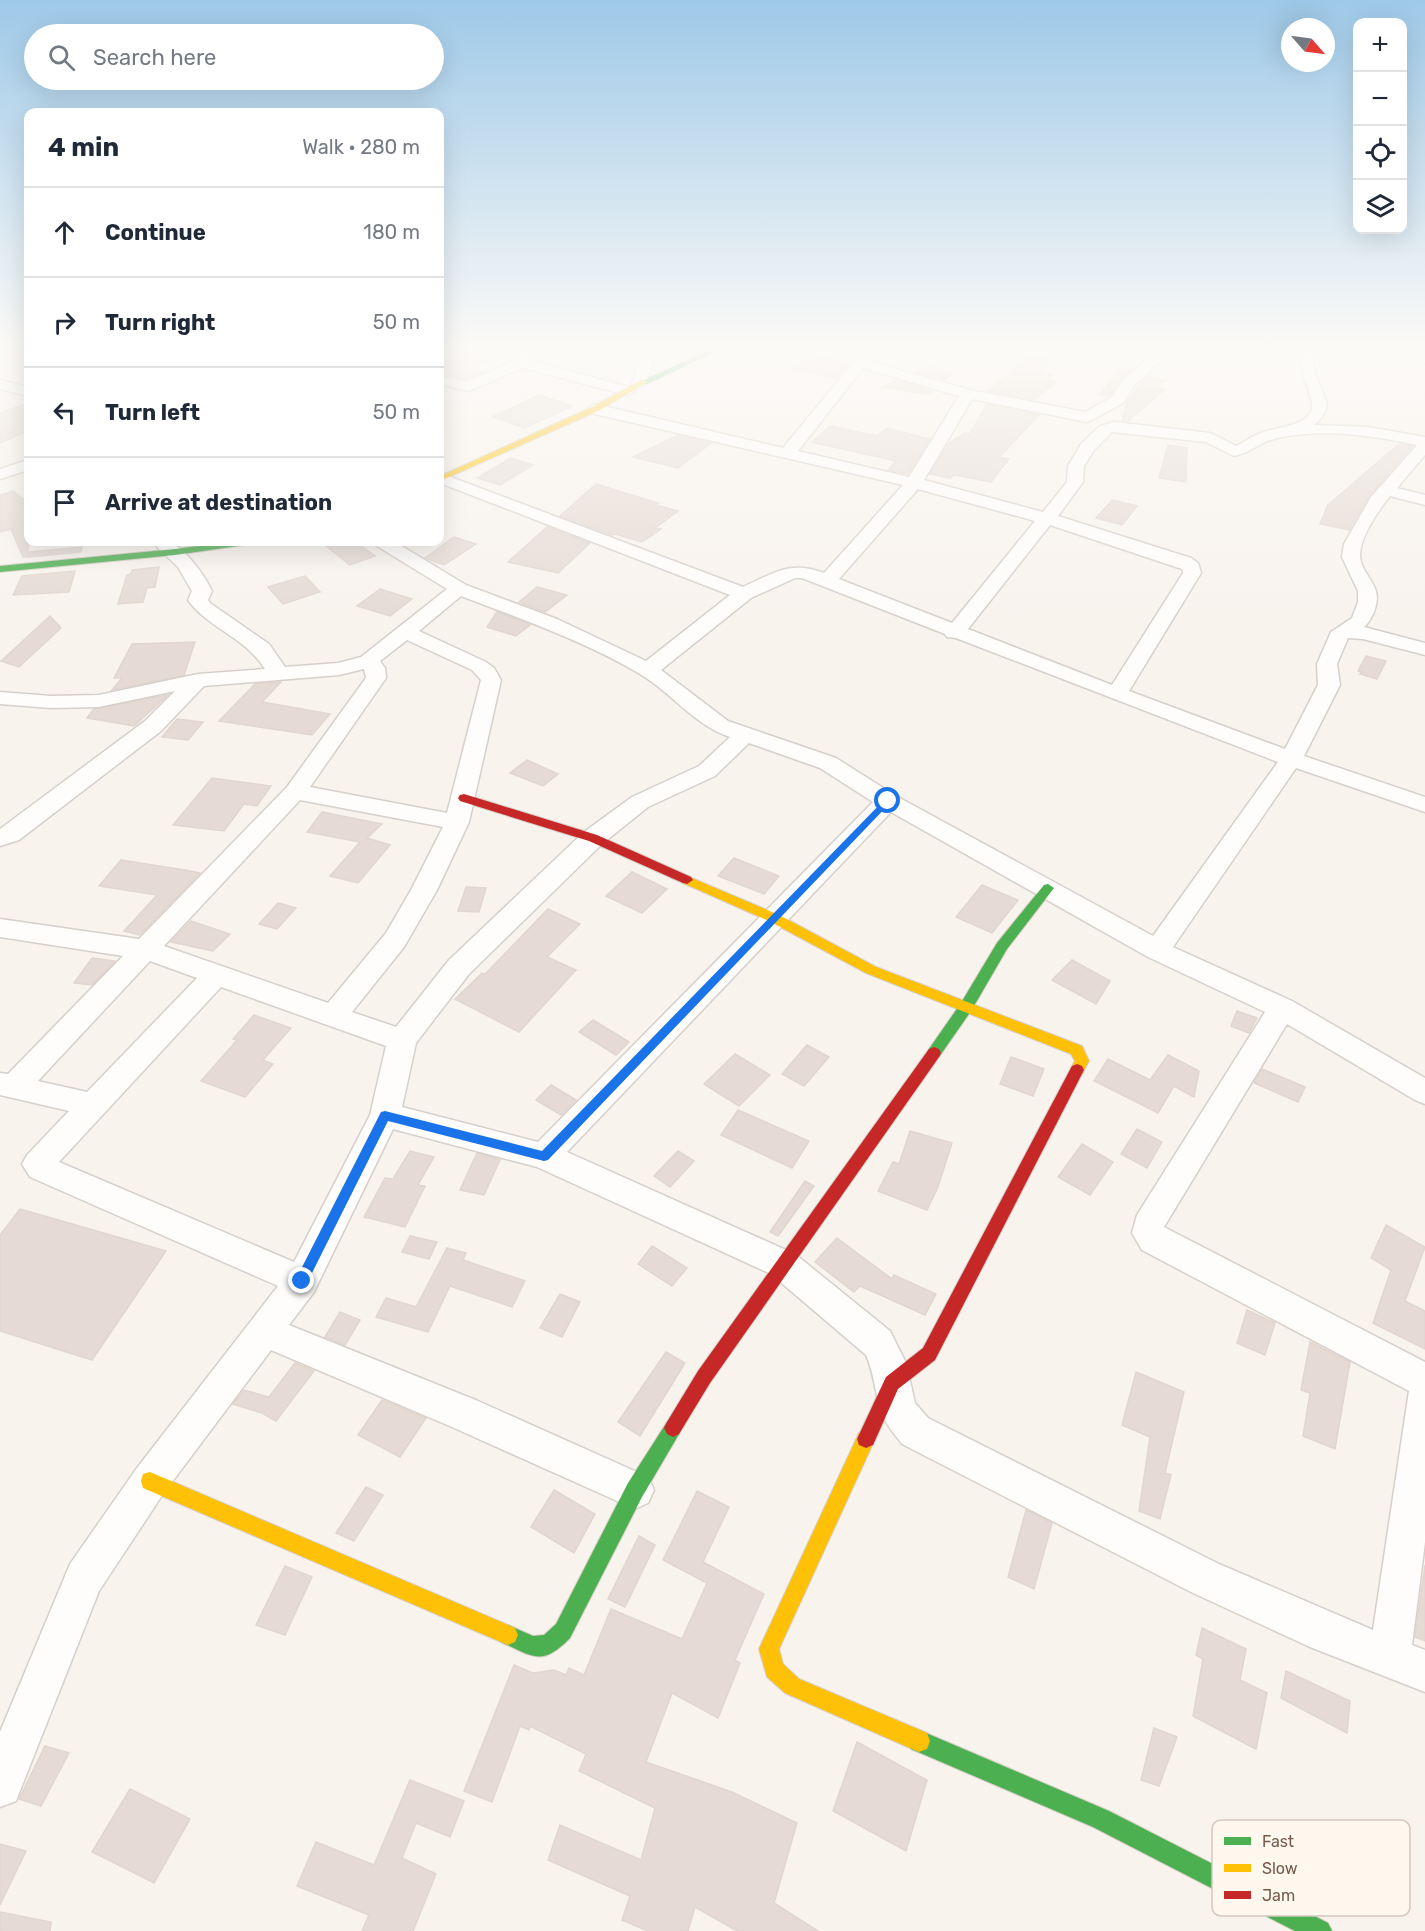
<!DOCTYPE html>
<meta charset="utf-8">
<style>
:root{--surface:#fff;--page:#f6f6f7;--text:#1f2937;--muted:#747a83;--line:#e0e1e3}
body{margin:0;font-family:Rubik,sans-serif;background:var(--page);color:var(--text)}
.controls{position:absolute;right:18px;top:18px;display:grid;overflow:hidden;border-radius:12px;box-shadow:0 6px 24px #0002}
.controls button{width:54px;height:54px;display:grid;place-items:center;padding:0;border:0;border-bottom:2px solid var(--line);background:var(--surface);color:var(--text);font:30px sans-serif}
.compass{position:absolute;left:1281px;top:18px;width:54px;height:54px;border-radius:50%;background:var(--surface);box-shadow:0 6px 24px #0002;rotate:118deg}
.stop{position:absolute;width:18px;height:18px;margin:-14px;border:4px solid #1a73e8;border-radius:50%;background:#fff}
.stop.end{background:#1a73e8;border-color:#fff;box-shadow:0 2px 6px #0008}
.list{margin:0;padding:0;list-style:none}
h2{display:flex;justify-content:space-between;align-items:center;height:78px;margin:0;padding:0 24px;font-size:26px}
h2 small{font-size:20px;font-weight:400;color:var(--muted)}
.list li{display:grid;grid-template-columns:39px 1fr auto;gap:18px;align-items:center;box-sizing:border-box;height:90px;padding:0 24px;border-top:2px solid var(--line)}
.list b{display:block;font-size:22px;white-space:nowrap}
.list em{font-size:20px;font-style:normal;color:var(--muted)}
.icon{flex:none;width:33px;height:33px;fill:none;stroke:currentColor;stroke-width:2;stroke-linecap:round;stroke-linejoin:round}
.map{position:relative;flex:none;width:1425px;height:1931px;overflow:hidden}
.search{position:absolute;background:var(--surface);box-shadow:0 6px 24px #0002;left:24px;top:24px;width:420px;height:66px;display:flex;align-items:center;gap:15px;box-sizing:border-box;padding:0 21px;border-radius:33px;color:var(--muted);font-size:22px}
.panel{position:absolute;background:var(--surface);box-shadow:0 6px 24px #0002;left:24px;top:108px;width:420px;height:438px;border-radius:12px}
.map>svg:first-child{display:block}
.building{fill:#e5dbd4;stroke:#e1d6cf;stroke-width:1.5}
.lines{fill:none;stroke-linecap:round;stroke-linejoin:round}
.street-casing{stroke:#d7cfca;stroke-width:3}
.fast-casing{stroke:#d8cfc9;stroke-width:2}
.slow-casing{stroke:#d8cfc9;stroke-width:2}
.jam-casing{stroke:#d8cfc9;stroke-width:2}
.street{fill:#fefdfc;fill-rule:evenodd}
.fast{fill:#4caf50;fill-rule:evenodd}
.slow{fill:#ffc107;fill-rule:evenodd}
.jam{fill:#c62828;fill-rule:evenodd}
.route{fill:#1a73e8}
.key{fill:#fff8ef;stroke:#d6c8be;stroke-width:1.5}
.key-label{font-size:16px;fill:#77594c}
</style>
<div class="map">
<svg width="1425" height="1931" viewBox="0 0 1425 1931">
<rect width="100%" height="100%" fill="#f8f3ed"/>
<g class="building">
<polygon points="440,350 508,350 472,368 484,372 467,380 440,373"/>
<polygon points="810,355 847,366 836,378 793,369"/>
<polygon points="1030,356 1050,360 1038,372 1053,375 1048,380 1057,382 1033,400 988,391"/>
<polygon points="929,366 952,374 944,380 916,372"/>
<polygon points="1119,369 1130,371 1110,395 1100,395"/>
<polygon points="1148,376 1165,381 1156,387 1165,389 1128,421 1122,421 1127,401"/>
<polygon points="897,380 933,391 929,395 883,387"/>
<polygon points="539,395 572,406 525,428 492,417"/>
<polygon points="28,403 28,431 0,443 0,413"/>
<polygon points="987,404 1039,415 999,457 1009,459 991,482 954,475 950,478 930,474 949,443 965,433 970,434"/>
<polygon points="830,426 877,436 887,428 930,439 908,474 888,470 896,461 812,442"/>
<polygon points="678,435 711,443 678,468 633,457"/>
<polygon points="1399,444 1412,446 1369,496 1349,530 1320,524 1328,505"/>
<polygon points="1168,445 1187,448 1186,482 1159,478"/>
<polygon points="511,458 533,465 500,485 477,478"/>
<polygon points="596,484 658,503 656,505 678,511 655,528 661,529 642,542 615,534 612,535 560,516"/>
<polygon points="13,491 28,503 28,557 23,557 11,529 0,532 0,495"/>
<polygon points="1112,500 1137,506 1122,525 1096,518"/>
<polygon points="547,527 590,543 558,573 508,562"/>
<polygon points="454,537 476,544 444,565 425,558"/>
<polygon points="321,542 356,542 375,556 350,565"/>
<polygon points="82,547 81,552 29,557 30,552"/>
<polygon points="159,567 155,587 147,588 143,602 118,604 127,575 131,574 132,570"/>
<polygon points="75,571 69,592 13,595 22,576"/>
<polygon points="305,576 320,592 283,604 268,587"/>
<polygon points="537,587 567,595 545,612 519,602"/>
<polygon points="380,589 412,599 390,616 357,606"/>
<polygon points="497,612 506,615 530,625 516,636 487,627"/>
<polygon points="50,616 61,628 19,667 1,661"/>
<polygon points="195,642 184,675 112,690 122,678 114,678 132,644"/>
<polygon points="1366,656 1386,661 1377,679 1360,674 1362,672 1358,671"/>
<polygon points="281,682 262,702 330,714 312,735 219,721 255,684"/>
<polygon points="168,695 134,726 87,718 94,709"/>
<polygon points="177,719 203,722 188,740 162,737"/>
<polygon points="527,760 558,774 543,786 510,773"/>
<polygon points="212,778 271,786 257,806 244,804 224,831 173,825"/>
<polygon points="322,812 382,824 367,838 390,845 358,883 330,876 360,842 307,832"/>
<polygon points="734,858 779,876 764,894 718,876"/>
<polygon points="121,860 185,870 200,873 140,935 124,931 157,895 99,886"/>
<polygon points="632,872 667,889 642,913 606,896"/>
<polygon points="982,885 1018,900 992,933 956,917"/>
<polygon points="466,887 486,888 479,912 458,911"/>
<polygon points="278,903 296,908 277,929 259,924"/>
<polygon points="548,909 580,924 547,957 576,970 519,1032 455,999 482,973 485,974"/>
<polygon points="191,921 230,934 213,951 171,942"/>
<polygon points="92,958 115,961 92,985 74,983"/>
<polygon points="1072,960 1110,981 1096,1004 1052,980"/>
<polygon points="1237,1011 1257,1018 1249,1033 1231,1026"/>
<polygon points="254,1015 291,1028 263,1060 273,1064 245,1097 201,1081 237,1040 233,1039"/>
<polygon points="593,1020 629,1042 616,1055 579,1032"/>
<polygon points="807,1045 829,1057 804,1086 782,1074"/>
<polygon points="735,1054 770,1075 739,1106 704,1084"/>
<polygon points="1168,1055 1199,1071 1194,1097 1174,1086 1158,1113 1094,1081 1108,1059 1150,1080"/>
<polygon points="1011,1057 1044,1069 1033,1096 1000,1084"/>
<polygon points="1262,1069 1305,1087 1298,1102 1254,1083"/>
<polygon points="551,1085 576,1100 561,1115 536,1100"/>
<polygon points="738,1110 809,1141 792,1168 721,1135"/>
<polygon points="1137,1129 1162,1142 1147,1168 1121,1154"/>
<polygon points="910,1131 952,1143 938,1187 927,1210 878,1191 893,1162 899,1164"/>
<polygon points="1082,1144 1113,1162 1090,1195 1058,1177"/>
<polygon points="410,1151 434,1157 418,1185 425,1186 405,1227 364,1217 385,1178 393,1179"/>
<polygon points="678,1151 694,1161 670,1187 654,1176"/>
<polygon points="477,1153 500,1160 484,1195 460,1190"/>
<polygon points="805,1181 814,1186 778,1236 770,1232"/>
<polygon points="20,1209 166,1251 92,1360 0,1331 0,1235"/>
<polygon points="1386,1225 1425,1247 1405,1301 1425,1311 1425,1349 1373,1323 1391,1270 1371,1258"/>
<polygon points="410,1236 437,1242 429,1259 402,1252"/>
<polygon points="837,1238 892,1279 894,1275 936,1294 925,1315 860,1286 854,1292 815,1262"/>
<polygon points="652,1246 687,1268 672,1286 638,1264"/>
<polygon points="447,1248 466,1253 463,1260 525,1281 512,1307 450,1286 428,1332 376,1317 386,1298 416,1307"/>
<polygon points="560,1294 580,1302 562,1337 540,1328"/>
<polygon points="1247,1310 1275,1323 1265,1355 1237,1343"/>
<polygon points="340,1312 360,1320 345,1345 325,1337"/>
<polygon points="1310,1342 1350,1362 1335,1449 1303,1436 1310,1393 1301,1390"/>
<polygon points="666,1352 685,1363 640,1436 618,1422"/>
<polygon points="295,1363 314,1371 276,1421 262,1413 233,1404 244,1390 269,1397"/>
<polygon points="1136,1372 1184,1392 1165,1473 1171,1475 1160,1519 1139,1511 1150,1437 1122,1425"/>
<polygon points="382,1400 426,1418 400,1457 358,1435"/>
<polygon points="366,1487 383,1495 354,1541 336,1533"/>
<polygon points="554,1490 595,1514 574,1553 531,1527"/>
<polygon points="697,1491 729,1507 703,1562 764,1594 735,1660 740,1663 718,1718 672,1693 646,1762 732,1792 797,1823 774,1903 818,1931 737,1931 695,1907 688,1931 648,1931 622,1920 630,1896 548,1860 560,1825 641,1860 655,1808 579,1771 586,1754 530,1726 529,1730 520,1726 492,1802 464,1791 514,1665 533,1673 554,1670 566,1675 569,1668 584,1675 611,1609 682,1639 707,1583 663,1560"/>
<polygon points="1026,1510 1052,1523 1034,1589 1008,1577"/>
<polygon points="639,1536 655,1545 625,1607 608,1599"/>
<polygon points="1425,1565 1425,1641 1415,1637"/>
<polygon points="285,1566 312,1577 285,1635 256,1625"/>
<polygon points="1202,1628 1246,1649 1240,1680 1267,1693 1256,1749 1193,1716 1203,1659 1196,1655"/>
<polygon points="1286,1671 1350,1701 1347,1733 1281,1698"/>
<polygon points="1154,1728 1177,1737 1159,1786 1141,1780"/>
<polygon points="857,1742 927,1780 906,1851 833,1811"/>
<polygon points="45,1746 69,1753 41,1806 19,1799"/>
<polygon points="410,1780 464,1801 450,1837 416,1823 402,1858 436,1874 413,1931 362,1931 369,1915 297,1886 316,1842 374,1865"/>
<polygon points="130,1789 190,1819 154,1883 92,1852"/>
<polygon points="0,1844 26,1851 0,1905"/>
<polygon points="0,1912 51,1922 50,1931 0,1931"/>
</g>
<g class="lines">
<defs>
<g id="street">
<polygon points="523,350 537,350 531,361 633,388 635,391 628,395 522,368 469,391 440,384 440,376 467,382 516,360"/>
<polygon points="643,350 657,350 646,384 639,388 632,384"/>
<path d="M809 350H830L858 358 875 351 882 355 872 362 970 390 1085 412 1112 397 1124 379 1158 350H1173L1135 385 1123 403 1092 420 1087 422 972 399 924 480 1043 512 1067 482 1068 466 1081 444 1100 426 1114 422 1210 433 1236 446C1245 442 1252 436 1261 433 1274 427 1316 426 1312 403 1308 384 1299 370 1300 350H1314C1314 356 1313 363 1314 369 1319 393 1339 405 1314 425L1368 427 1425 437V455L1397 488 1425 495V505L1390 496C1379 510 1360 537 1360 555 1361 578 1385 583 1374 612 1371 618 1369 623 1364 627L1425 643V655L1363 639 1348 638 1337 664 1340 685 1304 756 1425 797V812L1296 768 1173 947 1292 1001 1425 1078V1104L1415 1100 1287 1024 1164 1227 1425 1362V1542L1412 1645 1425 1650V1692L1310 1647 1191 1592 902 1444C894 1433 885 1424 881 1411 875 1392 874 1373 866 1355L771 1274 537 1167 393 1129 314 1292 289 1325 478 1401 648 1477 654 1490 648 1503 635 1509 452 1427 271 1350 163 1494 99 1591 16 1801 0 1807V1732L70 1564 137 1468 278 1286 30 1177 22 1164 27 1155 69 1111 0 1095V1073L8 1074 123 956 0 937V919L139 939 287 787 366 678 364 669 339 675 204 686 161 731 19 840 0 846V829L145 721 175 691 99 707 51 708 0 704V692L51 696 99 695 198 674 265 669C244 636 209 629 188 600L192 591 178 567 152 542H172C189 555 202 571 212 591L208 600 210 603 269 644 285 667 338 663 361 657 447 589 377 546 374 542H395L466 585 557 619 646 661 730 595 440 483V473L743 587C774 573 790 560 824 573L903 485 595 414 587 409 595 404 783 448 851 365 811 353ZM863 368 959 396 909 477 798 451ZM1112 432 1206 442 1234 456C1250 453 1262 441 1277 438 1322 428 1372 435 1417 445L1371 497 1344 544 1342 557 1358 591V602L1352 618 1331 632 1317 664 1318 685 1285 749 1129 691 1201 573 1198 563 1191 558 1058 516 1083 482 1084 466 1094 450ZM918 489 1035 521 952 623 839 579ZM1050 525 1182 569 1183 573 1112 685 968 629ZM795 578H802L945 634 947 637 956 638 1278 762 1153 936 896 796 836 758 728 721 661 670 751 598ZM461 596C521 619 584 641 640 674 672 693 694 725 730 737L699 766 632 797 584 832 449 960 396 1027 352 1012 404 947 437 890 469 822 501 680 494 668 486 662 419 631ZM407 640 472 670 481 680 447 813 310 787 386 678 385 668 380 661ZM749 743 820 768 873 802 538 1142 402 1107 416 1043 469 974 602 844 648 807 715 776ZM300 800 443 827 411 890 386 933 328 1003 164 946ZM891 812 1148 957 1265 1012 1137 1215 1132 1233 1142 1250 1409 1391 1373 1630 1219 1564 928 1418 915 1403 906 1363 890 1331 795 1254 567 1152ZM150 961 197 978 87 1092 38 1081ZM221 987 386 1046 370 1115 294 1262 59 1162Z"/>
<polygon points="1404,350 1420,350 1425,352 1425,362"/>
<polygon points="0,380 28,387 28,396 0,389"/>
<polygon points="28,460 28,470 0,479 0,469"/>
</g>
<g id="fast">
<polygon points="710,350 718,350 647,384 640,382"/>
<polygon points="229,542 250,542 245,545 175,555 0,572 0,566 175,549"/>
<polygon points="1048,884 1054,888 1007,949 971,1011 939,1057 929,1057 927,1053 929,1049 961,1003 997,943 1044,885"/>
<path d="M673 1419 679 1422 682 1428 679 1434 642 1497 570 1638C542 1667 533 1657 501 1642L498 1635 501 1628 508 1625 533 1636 544 1635 556 1624 628 1483 667 1422Z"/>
<polygon points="919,1730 1109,1811 1328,1923 1332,1931 1295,1931 1093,1827 911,1749 908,1741 911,1733"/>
</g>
<g id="slow">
<polygon points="641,380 648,382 598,411 440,481 440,476 592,407"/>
<polygon points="687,876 779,915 876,967 1082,1046 1089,1061 1082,1074 1072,1074 1070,1070 1075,1061 1071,1054 866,973 769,921 683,883 681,880"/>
<polygon points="866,1430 873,1433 875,1439 779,1649 783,1664 799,1679 927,1733 930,1741 927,1749 919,1752 785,1693 767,1677 759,1649 859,1433"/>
<polygon points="150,1472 515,1628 518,1635 515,1642 508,1645 501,1642 143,1488 141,1481 143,1474"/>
</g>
<g id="jam">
<polygon points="464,794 597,835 691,877 693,880 687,884 683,883 589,841 460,801 458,798 460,795"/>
<polygon points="934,1047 939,1049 941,1053 939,1057 710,1383 679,1434 673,1437 667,1434 664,1428 667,1422 698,1371 929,1049"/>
<polygon points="1077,1064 1082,1066 1084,1070 935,1360 898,1389 873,1445 866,1448 859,1445 857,1439 886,1377 923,1348 1072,1066"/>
</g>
</defs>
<use href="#street" class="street-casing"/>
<use href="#fast" class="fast-casing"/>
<use href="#slow" class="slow-casing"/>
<use href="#jam" class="jam-casing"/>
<use href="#street" class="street"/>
<use href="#fast" class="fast"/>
<use href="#slow" class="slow"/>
<use href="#jam" class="jam"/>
</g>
<linearGradient id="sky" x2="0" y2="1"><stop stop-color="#9ec9e8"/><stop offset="0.56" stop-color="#fcfaf7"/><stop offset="1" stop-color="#fcfaf7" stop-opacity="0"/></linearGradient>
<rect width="1425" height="620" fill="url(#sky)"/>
<polygon class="route" points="885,799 892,801 548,1160 544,1161 388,1121 306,1285 297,1285 297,1277 381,1112 385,1111 542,1151"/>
<rect x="1212" y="1820" width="198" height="96" rx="9" class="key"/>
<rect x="1224" y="1837" width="27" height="8" fill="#4caf50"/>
<rect x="1224" y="1864" width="27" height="8" fill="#ffc107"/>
<rect x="1224" y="1891" width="27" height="8" fill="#c62828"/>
<g class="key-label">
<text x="1262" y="1847">Fast</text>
<text x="1262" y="1874">Slow</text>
<text x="1262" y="1901">Jam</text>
</g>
</svg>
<div class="controls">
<button>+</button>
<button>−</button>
<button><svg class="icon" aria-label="locate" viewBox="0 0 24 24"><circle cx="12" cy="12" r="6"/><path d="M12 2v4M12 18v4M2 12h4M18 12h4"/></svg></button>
<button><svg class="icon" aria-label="layers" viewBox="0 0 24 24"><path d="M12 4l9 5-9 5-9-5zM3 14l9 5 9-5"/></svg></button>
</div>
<svg class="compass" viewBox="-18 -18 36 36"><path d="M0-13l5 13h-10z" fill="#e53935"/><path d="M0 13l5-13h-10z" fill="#747a83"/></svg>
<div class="stop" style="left:888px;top:801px"></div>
<div class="stop end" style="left:302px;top:1281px"></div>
<div class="search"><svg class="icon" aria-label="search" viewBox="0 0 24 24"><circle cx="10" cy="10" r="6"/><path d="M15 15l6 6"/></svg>Search here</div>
<section class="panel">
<h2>4 min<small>Walk · 280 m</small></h2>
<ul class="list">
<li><svg class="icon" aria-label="ahead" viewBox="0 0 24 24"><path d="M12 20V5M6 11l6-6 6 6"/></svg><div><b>Continue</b></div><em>180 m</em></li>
<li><svg class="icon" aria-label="right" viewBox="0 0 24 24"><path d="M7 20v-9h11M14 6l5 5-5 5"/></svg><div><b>Turn right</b></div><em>50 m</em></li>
<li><svg class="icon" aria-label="left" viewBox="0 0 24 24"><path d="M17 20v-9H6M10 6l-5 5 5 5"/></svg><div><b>Turn left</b></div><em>50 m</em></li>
<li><svg class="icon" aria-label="arrive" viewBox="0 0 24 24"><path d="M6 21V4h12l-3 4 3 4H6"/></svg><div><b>Arrive at destination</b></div></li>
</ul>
</section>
</div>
